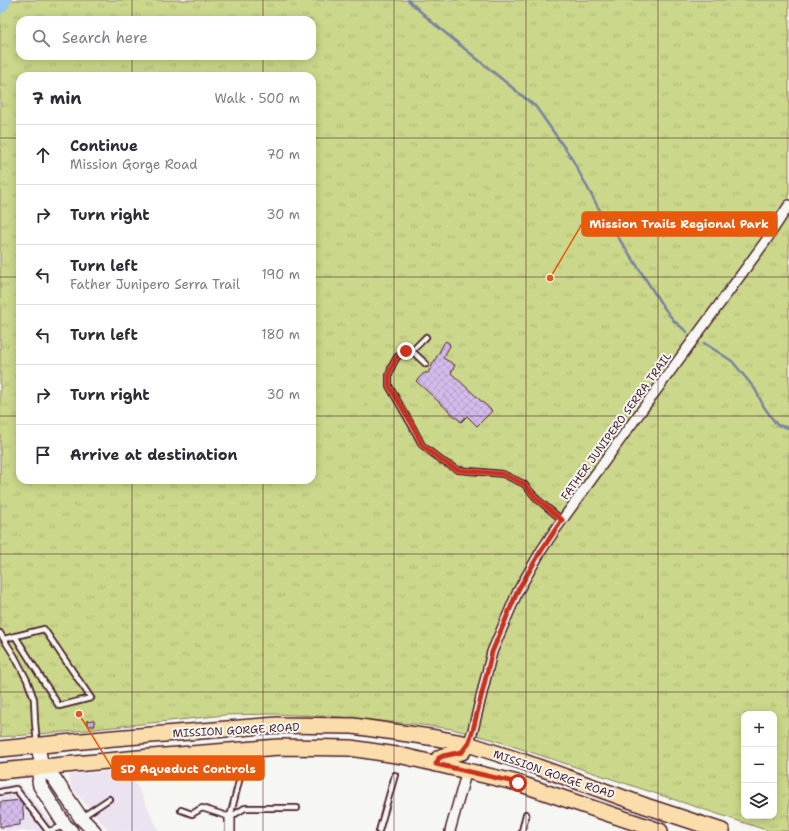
<!DOCTYPE html>
<meta charset="utf-8">
<style>
:root{--surface:#fff;--page:#f2f2f3;--text:#2b2b33;--muted:#7c7c81;--line:#e1e1e2}
body{margin:0;font-family:"Shantell Sans",sans-serif;background:var(--page);color:var(--text)}
.controls{position:absolute;right:12px;bottom:12px;display:grid;overflow:hidden;border-radius:8px;box-shadow:0 2px 10px #0003}
.controls button{width:36px;height:36px;display:grid;place-items:center;padding:0;border:0;border-bottom:1px solid var(--line);background:var(--surface);color:var(--text);font:20px sans-serif}
.stop{position:absolute;width:12px;height:12px;margin:-9px;border:3px solid #c8321e;border-radius:50%;background:#fff}
.stop.end{background:#c8321e;border-color:#fff;box-shadow:0 1px 4px #0008}
.list{margin:0;padding:0;list-style:none}
h2{display:flex;justify-content:space-between;align-items:center;height:52px;margin:0;padding:0 16px;font-size:17px}
h2 small{font-size:13px;font-weight:400;color:var(--muted)}
.list li{display:grid;grid-template-columns:26px 1fr auto;gap:12px;align-items:center;box-sizing:border-box;height:60px;padding:0 16px;border-top:1px solid var(--line)}
.list b{display:block;font-size:15px;white-space:nowrap}
.list p{margin:0;font-size:13px;white-space:nowrap;color:var(--muted)}
.list em{font-size:13px;font-style:normal;color:var(--muted)}
.icon{flex:none;width:22px;height:22px;fill:none;stroke:currentColor;stroke-width:2;stroke-linecap:round;stroke-linejoin:round}
.map{position:relative;flex:none;width:789px;height:831px;overflow:hidden}
.search{position:absolute;background:var(--surface);box-shadow:0 2px 10px #0003;left:16px;top:16px;width:300px;height:44px;display:flex;align-items:center;gap:10px;box-sizing:border-box;padding:0 14px;border-radius:12px;color:var(--muted);font-size:15px}
.panel{position:absolute;background:var(--surface);box-shadow:0 2px 10px #0003;left:16px;top:72px;width:300px;height:412px;border-radius:12px}
.map>svg:first-child{display:block}
.built{fill:#ebe4f0}
.grass{fill:url(#grass-tufts);stroke:#8a7b5a;fill-rule:evenodd}
.lines{fill:none;stroke-linecap:round;stroke-linejoin:round}
.stream{stroke:#7883a2;stroke-width:2.5}
.river{stroke:#97c6f2;stroke-width:15}
.building{fill:url(#building-cross-hatch);stroke:#4a1f2b}
.lane-casing{stroke:#4a1f2b;stroke-width:8}
.street-casing{stroke:#4a1f2b;stroke-width:12}
.secondary-casing{stroke:#4a1f2b;stroke-width:16}
.primary-casing{stroke:#4a1f2b;stroke-width:18}
.lane{stroke:#f6f6f2;stroke-width:4.5}
.street{stroke:#f6f6f2;stroke-width:9}
.secondary{stroke:#f6f6f2;stroke-width:13}
.primary{stroke:#fbddab;stroke-width:15}
.route{stroke:#c8321e;stroke-width:5}
.grid{fill:none;stroke:#4a1f2b;stroke-width:1;stroke-opacity:0.55}
.labels{text-anchor:middle;stroke-width:4;stroke-linejoin:round;paint-order:stroke}
.street-label{font-size:11px;fill:#4a1f2b;stroke:#f6f6f2}
.leader{fill:none;stroke:#e8590c;stroke-width:1.5}
.callout-dot{fill:#e8590c;stroke:#f6f6f2;stroke-width:1.5}
.callout{fill:#e8590c;stroke:#e8590c;stroke-width:1.5}
.callout-label{font-size:12px;text-anchor:middle;font-weight:bold;fill:#fff}
</style>
<div class="map">
<svg width="789" height="831" viewBox="0 0 789 831">
<defs>
<pattern id="grass-tufts" width="24" height="20" patternUnits="userSpaceOnUse"><rect width="24" height="20" fill="#cbd78a"/><path d="M3 7l-1-3M5 7V3M7 7l1-3M15 17l-1-3M17 17v-4M19 17l1-3" fill="none" stroke="#b0b877"/></pattern>
<pattern id="building-cross-hatch" width="8" height="8" patternUnits="userSpaceOnUse"><rect width="8" height="8" fill="#d2bbea"/><path d="M0 0l8 8M0 8l8-8" fill="none" stroke="#b6a0c9"/></pattern>
</defs>
<rect width="100%" height="100%" fill="#f6f6f2"/>
<filter id="ink" filterUnits="userSpaceOnUse"><feTurbulence type="fractalNoise" baseFrequency=".025" numOctaves="2"/><feDisplacementMap in="SourceGraphic" scale="8" xChannelSelector="R" yChannelSelector="G"/><feConvolveMatrix kernelMatrix="1 2 1 2 8 2 1 2 1" color-interpolation-filters="sRGB"/></filter>
<g filter="url(#ink)">
<g class="built">
<polygon points="129,769 159,831 109,831 72,788 69,775"/>
<polygon points="19,783 58,831 0,831 0,786"/>
</g>
<path class="grass" d="M0 0H789V831H769L491 739 452 729 422 725 341 717 274 714 225 715 76 731 0 737ZM20 20H312V56H20ZM20 76H312V480H20ZM744 714H774V816H744Z"/>
<g class="lines">
<g class="stream">
<polyline points="408,0 432,22 536,107 571,157 599,209 636,264 662,305 674,321 687,332"/>
<polyline points="704,343 732,361 755,389 764,407 777,425 789,428"/>
</g>
<polyline class="river" points="0,6 4,0"/>
</g>
<g class="building">
<polygon points="446,341 449,343 450,346 443,358 455,365 451,373 492,411 477,426 467,416 461,422 416,381 424,373 428,373 444,343"/>
<polygon points="94,720 95,726 89,726 88,723 87,723 86,721"/>
<polygon points="22,800 24,820 20,820 20,825 0,827 0,802"/>
</g>
<g class="lines">
<defs>
<g id="lane">
<polyline points="426,337 412,351 406,351 397,357 392,366 389,375 389,386 411,424 422,445 442,461 458,470 482,472 503,474 524,484 537,499 562,520"/>
<polyline points="412,351 426,364"/>
<polyline points="0,633 15,657 27,680 34,699 35,722 37,744"/>
<polyline points="4,639 44,629 91,698 59,706 15,636"/>
<polyline points="0,792 16,789 48,831"/>
<polyline points="181,810 192,814 202,808 230,817"/>
<polyline points="82,817 109,799"/>
<polyline points="230,817 245,808 297,808"/>
<polyline points="230,817 242,769"/>
<polyline points="49,831 64,826"/>
<polyline points="379,831 395,775"/>
<polyline points="522,831 526,814"/>
</g>
<g id="street">
<polyline points="468,744 473,730 492,652 518,591 541,551 555,530 628,429 765,242 789,205"/>
<polyline points="230,817 230,831"/>
<polyline points="450,831 467,770"/>
</g>
<g id="secondary">
<polyline points="38,746 42,767 39,781 40,786 65,825 71,831"/>
<polyline points="42,767 54,778 81,818 94,831"/>
</g>
<g id="primary">
<polyline points="0,749 114,738 277,725 353,726 436,738 468,744 524,762 646,806 722,831"/>
<polyline points="436,764 439,758 443,756 462,752 468,744"/>
<polyline points="0,771 139,758 279,747 350,748 403,756 518,783 660,831"/>
</g>
</defs>
<use href="#lane" class="lane-casing"/>
<use href="#street" class="street-casing"/>
<use href="#secondary" class="secondary-casing"/>
<use href="#primary" class="primary-casing"/>
<use href="#lane" class="lane"/>
<use href="#street" class="street"/>
<use href="#secondary" class="secondary"/>
<use href="#primary" class="primary"/>
</g>
</g>
<g class="lines" filter="url(#ink)">
<polyline class="route" points="406,351 397,357 392,366 389,375 389,386 412,424 422,445 442,461 458,470 482,472 503,474 524,484 537,499 562,520 541,551 518,590 492,652 473,730 468,744 462,752 443,756 439,758 436,764 518,783"/>
</g>
<path class="grid" d="M132 0V20M263 0V20M394 0V831M526 0V831M658 0V831M132 56V76M263 56V76M0 138H20M312 138H789M0 277H20M312 277H789M0 416H20M312 416H789M132 480V831M263 480V831M0 554H789M0 692H789"/>
<g class="labels">
<g class="street-label">
<text transform="translate(616 426) rotate(-54)" y="4">FATHER JUNIPERO SERRA TRAIL</text>
<text transform="translate(236 730) rotate(-3)" y="4">MISSION GORGE ROAD</text>
<text transform="translate(554 774) rotate(19)" y="4">MISSION GORGE ROAD</text>
</g>
</g>
<path class="leader" d="M550 278L582 224M79 714L112 768"/>
<g class="callout-dot">
<circle cx="550" cy="278" r="4"/>
<circle cx="79" cy="714" r="4"/>
</g>
<g class="callout">
<rect x="582" y="212" width="195" height="24" rx="4"/>
<rect x="112" y="756" width="152" height="24" rx="4"/>
</g>
<g class="callout-label">
<text x="679" y="228">Mission Trails Regional Park</text>
<text x="188" y="773">SD Aqueduct Controls</text>
</g>
</svg>
<div class="controls">
<button>+</button>
<button>−</button>
<button><svg class="icon" aria-label="layers" viewBox="0 0 24 24"><path d="M12 4l9 5-9 5-9-5zM3 14l9 5 9-5"/></svg></button>
</div>
<div class="stop" style="left:518px;top:783px"></div>
<div class="stop end" style="left:406px;top:351px"></div>
<div class="search"><svg class="icon" aria-label="search" viewBox="0 0 24 24"><circle cx="10" cy="10" r="6"/><path d="M15 15l6 6"/></svg>Search here</div>
<section class="panel">
<h2>7 min<small>Walk · 500 m</small></h2>
<ul class="list">
<li><svg class="icon" aria-label="ahead" viewBox="0 0 24 24"><path d="M12 20V5M6 11l6-6 6 6"/></svg><div><b>Continue</b><p>Mission Gorge Road</p></div><em>70 m</em></li>
<li><svg class="icon" aria-label="right" viewBox="0 0 24 24"><path d="M7 20v-9h11M14 6l5 5-5 5"/></svg><div><b>Turn right</b></div><em>30 m</em></li>
<li><svg class="icon" aria-label="left" viewBox="0 0 24 24"><path d="M17 20v-9H6M10 6l-5 5 5 5"/></svg><div><b>Turn left</b><p>Father Junipero Serra Trail</p></div><em>190 m</em></li>
<li><svg class="icon" aria-label="left" viewBox="0 0 24 24"><path d="M17 20v-9H6M10 6l-5 5 5 5"/></svg><div><b>Turn left</b></div><em>180 m</em></li>
<li><svg class="icon" aria-label="right" viewBox="0 0 24 24"><path d="M7 20v-9h11M14 6l5 5-5 5"/></svg><div><b>Turn right</b></div><em>30 m</em></li>
<li><svg class="icon" aria-label="arrive" viewBox="0 0 24 24"><path d="M6 21V4h12l-3 4 3 4H6"/></svg><div><b>Arrive at destination</b></div></li>
</ul>
</section>
</div>
